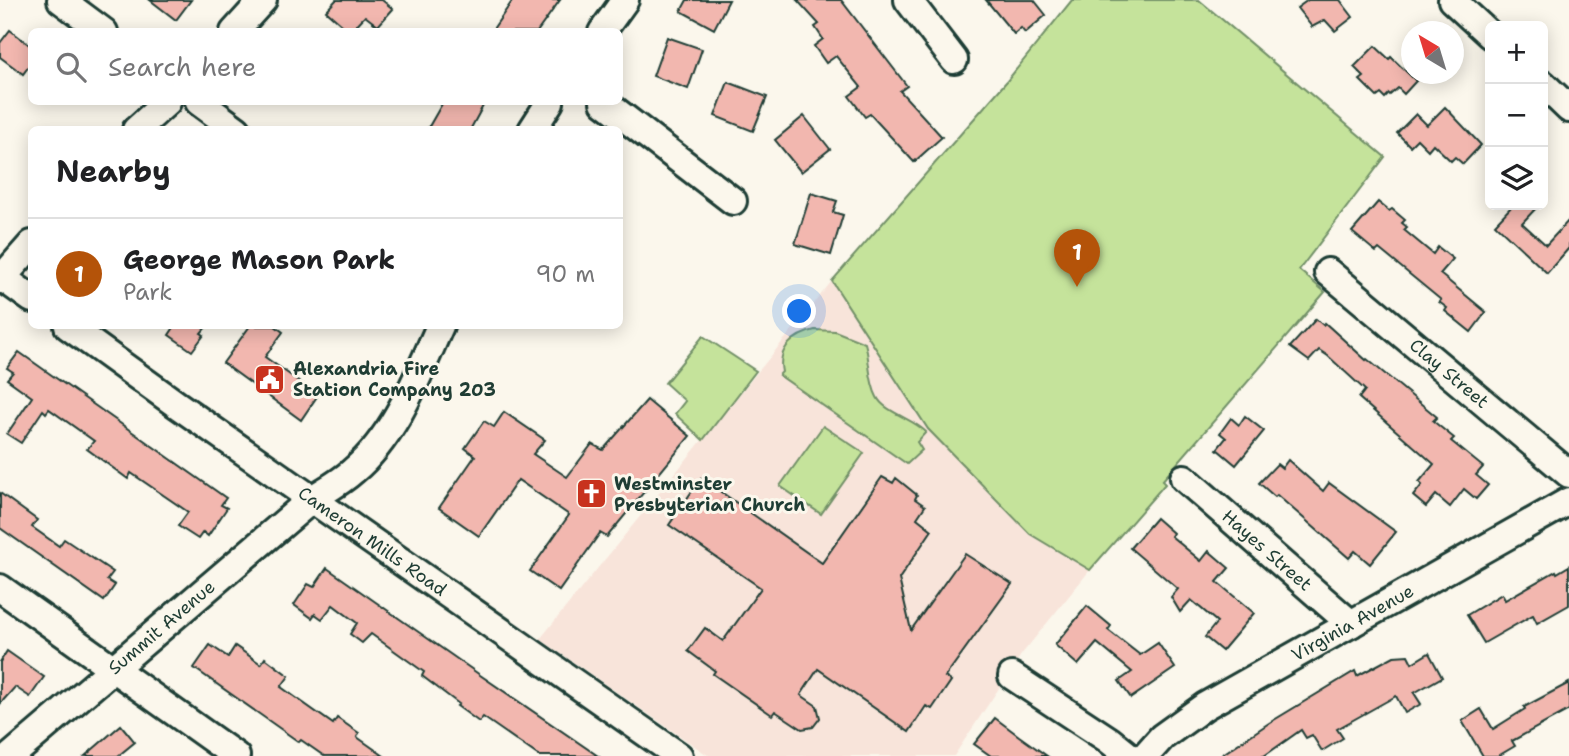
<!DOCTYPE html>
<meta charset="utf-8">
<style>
:root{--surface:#fff;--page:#f6f6f6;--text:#202124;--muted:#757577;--line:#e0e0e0;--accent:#b45309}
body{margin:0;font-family:"Shantell Sans",sans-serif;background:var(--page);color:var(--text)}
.controls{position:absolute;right:21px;top:21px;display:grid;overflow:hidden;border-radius:10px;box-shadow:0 4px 18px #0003}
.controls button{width:63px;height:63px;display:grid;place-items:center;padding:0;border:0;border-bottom:2px solid var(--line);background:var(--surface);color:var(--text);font:35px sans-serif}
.compass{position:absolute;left:1401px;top:21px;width:63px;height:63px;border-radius:50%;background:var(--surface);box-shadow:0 4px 18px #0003;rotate:322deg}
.you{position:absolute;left:800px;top:312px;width:24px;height:24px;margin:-18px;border:5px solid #fff;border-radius:50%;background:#1a73e8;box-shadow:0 0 0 10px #1a73e833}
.badge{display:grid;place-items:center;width:46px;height:46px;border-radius:50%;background:var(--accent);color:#fff;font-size:23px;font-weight:700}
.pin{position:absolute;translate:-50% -58px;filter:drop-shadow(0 2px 4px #0008)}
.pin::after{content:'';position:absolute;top:37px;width:24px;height:21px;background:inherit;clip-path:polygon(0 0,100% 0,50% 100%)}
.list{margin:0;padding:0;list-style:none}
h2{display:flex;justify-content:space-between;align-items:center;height:91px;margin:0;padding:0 28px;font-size:30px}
h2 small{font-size:23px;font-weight:400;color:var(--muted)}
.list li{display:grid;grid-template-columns:46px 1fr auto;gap:21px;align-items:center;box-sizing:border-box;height:112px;padding:0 28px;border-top:2px solid var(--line)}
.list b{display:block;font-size:26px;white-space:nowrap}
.list p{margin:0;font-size:23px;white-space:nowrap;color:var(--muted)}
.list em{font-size:23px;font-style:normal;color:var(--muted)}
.icon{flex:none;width:38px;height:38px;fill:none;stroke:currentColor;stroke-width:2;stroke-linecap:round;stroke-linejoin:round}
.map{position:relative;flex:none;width:1569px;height:756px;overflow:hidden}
.search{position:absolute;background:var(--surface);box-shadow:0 4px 18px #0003;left:28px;top:28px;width:595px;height:77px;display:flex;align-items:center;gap:18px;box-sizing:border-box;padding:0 24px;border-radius:10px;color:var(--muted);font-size:26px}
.panel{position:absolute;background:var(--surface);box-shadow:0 4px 18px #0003;left:28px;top:126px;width:595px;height:203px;border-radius:10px}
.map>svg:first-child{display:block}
.built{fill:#f8e4da}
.green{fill:#c5e39b;stroke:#729068;stroke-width:2}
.building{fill:#f2b7af;stroke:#1f3d34;stroke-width:2}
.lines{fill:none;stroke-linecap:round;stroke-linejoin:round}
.minor-casing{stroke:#1f3d34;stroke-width:32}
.minor{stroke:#fbf7ec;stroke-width:26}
.labels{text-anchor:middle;stroke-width:6;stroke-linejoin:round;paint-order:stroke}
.poi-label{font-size:18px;font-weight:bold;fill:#1f3d34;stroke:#fbf7ec;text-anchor:start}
.street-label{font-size:18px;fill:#1f3d34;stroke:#fbf7ec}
</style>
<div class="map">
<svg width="1569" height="756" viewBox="0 0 1569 756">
<rect width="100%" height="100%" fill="#fbf7ec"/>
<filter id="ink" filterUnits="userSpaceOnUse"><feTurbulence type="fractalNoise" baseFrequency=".0143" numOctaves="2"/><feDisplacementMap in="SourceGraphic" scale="14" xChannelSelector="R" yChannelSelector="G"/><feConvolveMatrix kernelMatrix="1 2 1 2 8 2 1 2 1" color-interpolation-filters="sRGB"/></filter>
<g filter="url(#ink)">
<polygon class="built" points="832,281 928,429 1030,534 1090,570 1021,655 954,756 709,756 540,639"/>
<g class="green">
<polygon points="1072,0 1199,0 1385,157 1299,270 1325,292 1162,481 1165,484 1090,570 1030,534 928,429 832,281 1007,81"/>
<path d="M815 330 835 331 865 343C870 360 868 380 877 397 884 412 914 419 926 432L917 442 922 450 907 464 779 375 782 372C777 348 794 335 815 330Z"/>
<polygon points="703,336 756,371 703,440 675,414 685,401 665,383"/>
<polygon points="823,426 864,453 821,514 780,486"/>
</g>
<g class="building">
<polygon points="150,0 191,0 176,20"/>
<polygon points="336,0 382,0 393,9 378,26 365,16 350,32 326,11"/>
<polygon points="513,0 560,0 537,32 491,32"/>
<polygon points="687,0 729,0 714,29 681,11"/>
<polygon points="797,0 841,0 907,86 900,91 942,137 914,162 870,114 865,117 849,96 861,87 836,56 826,63 814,46 823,39 815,27 819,24"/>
<polygon points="986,0 1034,0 1046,15 1025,33 1021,28 1014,34"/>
<polygon points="1308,0 1340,0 1353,17 1335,31 1325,20 1312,27 1297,8"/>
<polygon points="10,30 32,47 32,62 23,74 0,57 0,43"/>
<polygon points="667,37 702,49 688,89 653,76"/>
<polygon points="1375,46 1389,59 1391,57 1416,81 1404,94 1398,88 1390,95 1389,94 1385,98 1381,94 1377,97 1360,80 1364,77 1354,67"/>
<polygon points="728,82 767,97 753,131 715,116"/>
<polygon points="443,102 475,102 483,106 470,130 427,130"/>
<polygon points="1445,107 1481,145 1463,164 1455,157 1451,161 1433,144 1428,150 1417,139 1410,146 1397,133 1416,114 1427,125"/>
<polygon points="804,116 830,149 801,172 775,140"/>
<polygon points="811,193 837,201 833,212 843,215 831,255 795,244"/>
<polygon points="1378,202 1389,211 1392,209 1405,220 1402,223 1407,227 1404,230 1433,254 1438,247 1453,259 1440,274 1486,312 1471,332 1445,311 1447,308 1439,302 1441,300 1379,249 1376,252 1352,232"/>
<polygon points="1513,205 1539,205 1522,223 1546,245 1569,220 1569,248 1547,273 1495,224"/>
<polygon points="1316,319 1323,325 1325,323 1366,360 1367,359 1437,417 1433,421 1454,438 1451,441 1483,467 1476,475 1488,485 1476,499 1464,489 1450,507 1436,495 1426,507 1413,496 1422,485 1419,482 1434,464 1359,398 1365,390 1328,356 1319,350 1309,361 1290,347"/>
<polygon points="175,326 207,326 201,333 204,335 192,351 169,335"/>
<polygon points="250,326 275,326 283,332 265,357 318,395 301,420 223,363"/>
<polygon points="19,352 226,498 221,505 227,508 208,536 203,532 198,539 178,526 188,512 131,473 128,479 87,449 94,441 49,409 46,413 43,410 21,443 7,434 32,397 7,379 13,372 7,368"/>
<polygon points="647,400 690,436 607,537 600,533 559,591 530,571 569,515 518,480 479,536 439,508 475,456 465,448 484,421 494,427 504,412 545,440 533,454 567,477 592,444 603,450"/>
<polygon points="1245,416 1264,431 1236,465 1217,449 1226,438 1220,433 1231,418 1239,425"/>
<polygon points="1288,460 1323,491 1329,483 1396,532 1370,564 1355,551 1349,558 1277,495 1275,497 1259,483 1277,464 1282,468"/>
<polygon points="882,477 893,483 896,478 917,495 915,499 925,506 917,518 932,530 899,579 911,630 965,554 1012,584 945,677 951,681 932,709 926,706 909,732 818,669 801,695 817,706 820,718 813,727 802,729 775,711 772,715 713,674 715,671 688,651 705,628 723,641 761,588 669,525 701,478 822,563"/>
<polygon points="0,493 37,520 32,527 59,546 64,539 113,572 107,580 115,585 104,601 0,528"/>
<polygon points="1156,518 1173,533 1171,536 1201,561 1209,551 1229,568 1217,582 1254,613 1222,651 1205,637 1217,622 1191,600 1180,612 1171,597 1178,589 1130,548"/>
<polygon points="1569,566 1569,605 1537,623 1533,615 1484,643 1467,615 1502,594 1505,600 1556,571 1557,573"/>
<polygon points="327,568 480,675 598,756 539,756 483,717 479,722 457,706 459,704 422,676 424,672 371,634 362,643 350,634 357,623 333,605 322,619 315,614 312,618 294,605 308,584 314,587"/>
<polygon points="1087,606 1111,626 1108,630 1140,655 1158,643 1175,668 1131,698 1119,681 1132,672 1097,643 1078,665 1055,645"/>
<polygon points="210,645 228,657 235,646 261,664 265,658 289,676 281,687 333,724 337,718 359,733 357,737 384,756 324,756 301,740 299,742 194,668"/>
<polygon points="7,651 44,677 30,697 15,687 0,704 0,662"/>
<polygon points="1429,653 1442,677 1414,693 1421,704 1405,713 1396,696 1337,729 1343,738 1322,751 1312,735 1306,738 1301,730 1264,756 1220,756 1269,723 1355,671 1357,676 1394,656 1408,655 1412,663"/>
<polygon points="1569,683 1569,710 1512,741 1515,746 1498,756 1483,756 1462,721 1481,709 1493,729 1525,709 1524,707"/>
<polygon points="995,718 1019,736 1047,756 991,756 974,744"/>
<polygon points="121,725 135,742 118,756 85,756"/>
</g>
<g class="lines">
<defs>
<g id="minor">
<polyline points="61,0 104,32"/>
<polyline points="908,0 954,60"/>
<polyline points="1452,0 1490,35"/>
<polyline points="234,32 263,0"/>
<polyline points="602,32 625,0"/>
<polyline points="1543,84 1569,109"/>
<polyline points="199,102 237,130"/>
<polyline points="604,102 733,201"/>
<polyline points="136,130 167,102"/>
<polyline points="532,130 550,102"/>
<path id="s1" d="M1328 272 1569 474"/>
<polyline points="0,276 32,299"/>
<polyline points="0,280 32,244"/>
<path id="s2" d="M68 326 176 404 679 756"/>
<path id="s3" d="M1184 478 1351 624"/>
<polyline points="0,588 236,756"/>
<polyline points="1012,676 1109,740 1129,756"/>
<path id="s4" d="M11 756 312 499C326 490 341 482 353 471 396 435 418 375 440 326"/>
<path id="s5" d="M1145 756 1162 737 1205 706 1569 501"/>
</g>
</defs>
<use href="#minor" class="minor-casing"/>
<use href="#minor" class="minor"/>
</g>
</g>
<defs>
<symbol id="civic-square" viewBox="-11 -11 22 22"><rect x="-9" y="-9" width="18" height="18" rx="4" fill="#c8321e" stroke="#fbf7ec"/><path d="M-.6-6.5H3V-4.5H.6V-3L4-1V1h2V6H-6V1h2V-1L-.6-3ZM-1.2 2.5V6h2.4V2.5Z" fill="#fff"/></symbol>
<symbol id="church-square" viewBox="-11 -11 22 22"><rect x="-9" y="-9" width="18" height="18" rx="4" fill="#c8321e" stroke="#fbf7ec"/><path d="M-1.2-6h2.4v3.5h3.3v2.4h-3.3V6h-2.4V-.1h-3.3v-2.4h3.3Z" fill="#fff"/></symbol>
</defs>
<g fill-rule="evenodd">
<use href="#civic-square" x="252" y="362" width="35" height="35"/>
<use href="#church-square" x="574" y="476" width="35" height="35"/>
</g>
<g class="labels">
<g class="poi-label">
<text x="293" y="375">Alexandria Fire<tspan x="293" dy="21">Station Company 203</tspan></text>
<text x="614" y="490">Westminster<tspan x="614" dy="21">Presbyterian Church</tspan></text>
</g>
<g class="street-label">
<text dy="6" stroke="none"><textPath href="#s1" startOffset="158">Clay Street</textPath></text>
<text dy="6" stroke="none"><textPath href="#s2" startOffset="373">Cameron Mills Road</textPath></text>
<text dy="6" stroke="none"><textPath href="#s3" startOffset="110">Hayes Street</textPath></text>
<text dy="6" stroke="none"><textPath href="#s5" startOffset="248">Virginia Avenue</textPath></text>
<text dy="6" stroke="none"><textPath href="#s4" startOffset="198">Summit Avenue</textPath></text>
</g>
</g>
</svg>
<div class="controls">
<button>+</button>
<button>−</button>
<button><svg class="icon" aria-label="layers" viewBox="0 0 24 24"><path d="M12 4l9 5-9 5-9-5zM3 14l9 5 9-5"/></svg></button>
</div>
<svg class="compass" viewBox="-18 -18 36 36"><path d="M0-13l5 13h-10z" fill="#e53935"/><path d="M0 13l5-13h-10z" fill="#757577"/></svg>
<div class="you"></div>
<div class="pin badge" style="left:1077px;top:287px">1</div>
<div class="search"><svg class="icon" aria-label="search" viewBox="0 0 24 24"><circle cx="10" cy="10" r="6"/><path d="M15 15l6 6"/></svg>Search here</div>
<section class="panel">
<h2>Nearby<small></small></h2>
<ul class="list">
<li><span class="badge">1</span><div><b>George Mason Park</b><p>Park</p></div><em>90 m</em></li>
</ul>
</section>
</div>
